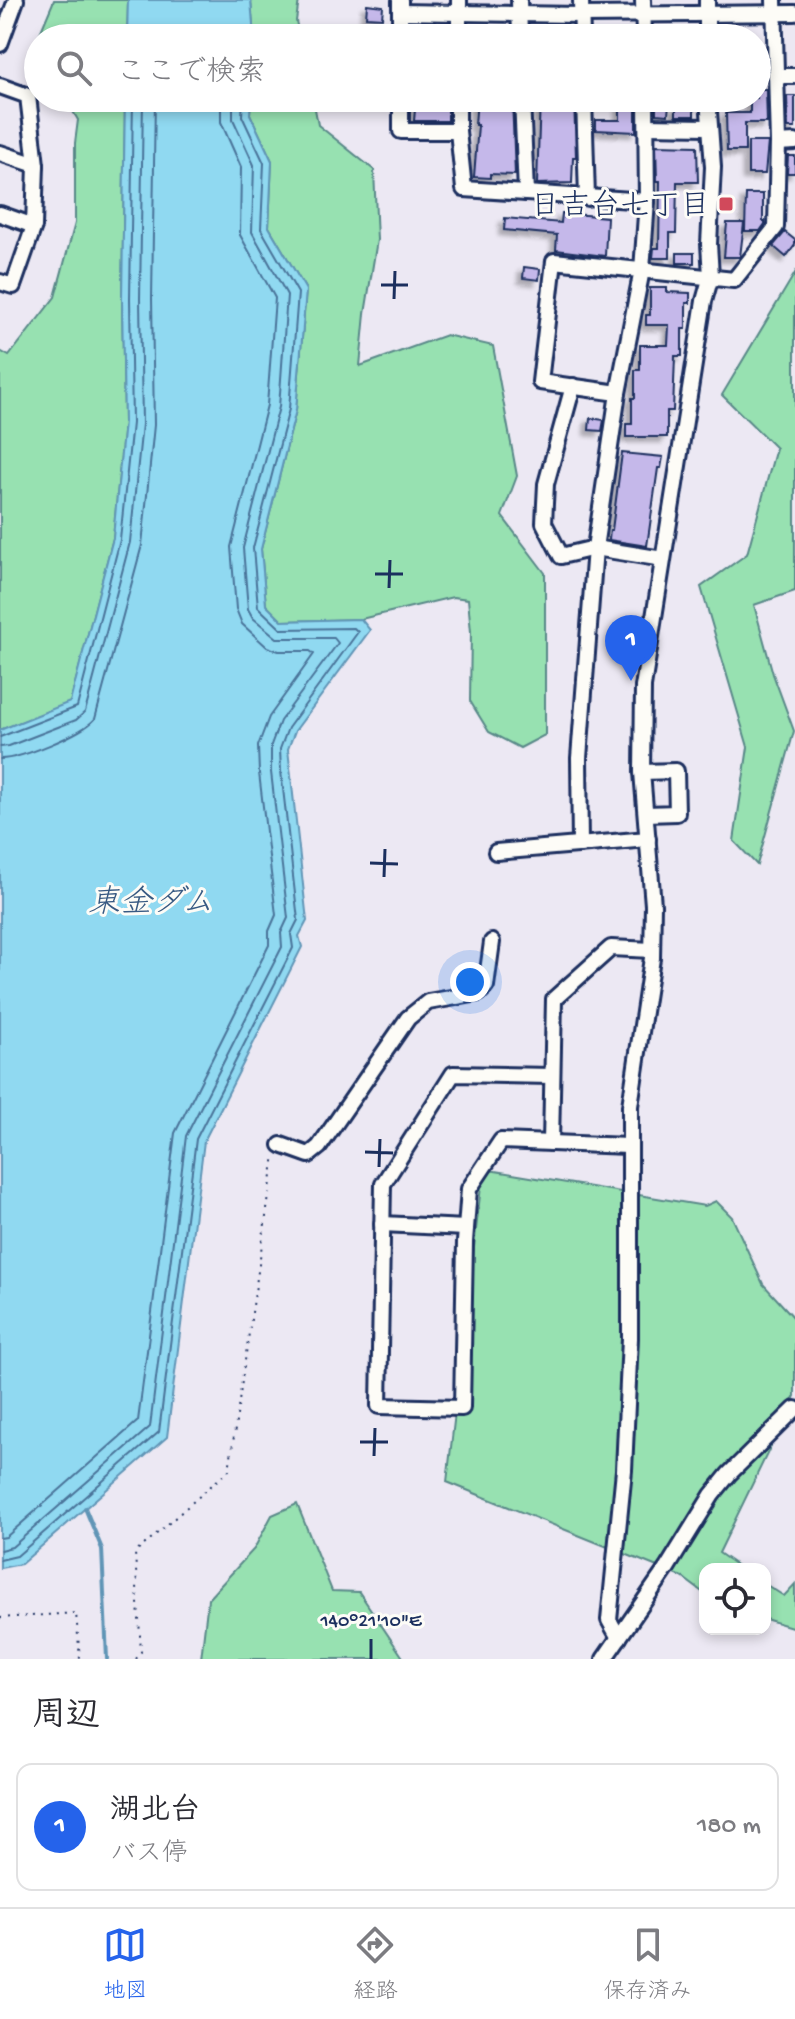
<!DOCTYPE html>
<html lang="ja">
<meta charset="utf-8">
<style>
:root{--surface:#fff;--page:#f2f2f3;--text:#2b2b33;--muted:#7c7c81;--line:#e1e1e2;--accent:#2563eb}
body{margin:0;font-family:"Gochi Hand","Klee One",sans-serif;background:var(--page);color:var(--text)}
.controls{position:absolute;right:24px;bottom:24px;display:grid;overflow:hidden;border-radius:16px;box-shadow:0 4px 12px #0003}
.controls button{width:72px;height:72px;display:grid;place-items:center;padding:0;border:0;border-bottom:2px solid var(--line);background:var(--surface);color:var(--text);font:40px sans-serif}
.you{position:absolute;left:470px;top:982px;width:28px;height:28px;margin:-20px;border:6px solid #fff;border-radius:50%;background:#1a73e8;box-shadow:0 0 0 12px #1a73e833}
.badge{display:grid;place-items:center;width:52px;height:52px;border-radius:50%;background:var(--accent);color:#fff;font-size:26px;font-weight:700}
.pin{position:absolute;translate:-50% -66px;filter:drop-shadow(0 2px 4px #0008)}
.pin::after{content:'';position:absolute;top:42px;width:28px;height:24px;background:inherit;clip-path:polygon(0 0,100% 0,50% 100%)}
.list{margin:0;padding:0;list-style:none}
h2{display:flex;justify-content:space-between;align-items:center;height:104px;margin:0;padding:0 32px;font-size:34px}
h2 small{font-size:26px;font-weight:400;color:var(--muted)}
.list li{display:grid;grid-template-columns:52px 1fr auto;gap:24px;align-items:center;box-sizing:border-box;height:128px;margin:0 16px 16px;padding:0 16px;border:2px solid var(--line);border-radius:16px}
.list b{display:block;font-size:30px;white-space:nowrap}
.list p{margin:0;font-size:26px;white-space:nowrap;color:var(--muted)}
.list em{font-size:26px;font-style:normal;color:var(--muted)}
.icon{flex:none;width:44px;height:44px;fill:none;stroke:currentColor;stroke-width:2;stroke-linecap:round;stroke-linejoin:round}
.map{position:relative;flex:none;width:795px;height:1659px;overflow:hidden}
.search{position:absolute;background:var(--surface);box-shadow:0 4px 12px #0003;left:24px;right:24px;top:24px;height:88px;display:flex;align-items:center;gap:20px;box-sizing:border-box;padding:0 28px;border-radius:44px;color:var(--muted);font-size:30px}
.sheet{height:248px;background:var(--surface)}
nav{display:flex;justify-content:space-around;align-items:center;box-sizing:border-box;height:112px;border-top:2px solid var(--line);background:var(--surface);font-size:22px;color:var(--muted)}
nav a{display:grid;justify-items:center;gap:4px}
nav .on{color:var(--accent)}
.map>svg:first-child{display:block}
.green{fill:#97e1b1;stroke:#598888;stroke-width:2}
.water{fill:#90d9f1;stroke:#6195b6;stroke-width:2}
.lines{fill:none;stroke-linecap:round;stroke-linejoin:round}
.shore{stroke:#4a7399;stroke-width:2}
.stream{stroke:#6195b6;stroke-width:4}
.building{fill:#c5b8ea;stroke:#1b2f5e;stroke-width:2;filter:url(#shadow)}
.minor-casing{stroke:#1b2f5e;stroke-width:20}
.path{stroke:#1b2f5e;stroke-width:2;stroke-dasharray:2 6;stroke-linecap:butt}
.minor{stroke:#fdfcf7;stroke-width:14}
.ticks{fill:none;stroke:#1b2f5e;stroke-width:3}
.poi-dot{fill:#d1495b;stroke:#fdfcf7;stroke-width:3}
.labels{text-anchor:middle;stroke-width:6;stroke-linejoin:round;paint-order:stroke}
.poi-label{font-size:30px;fill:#1b2f5e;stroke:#fdfcf7;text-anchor:end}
.water-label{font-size:32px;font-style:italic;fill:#385a83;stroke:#fdfcf7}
.ticks-label{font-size:20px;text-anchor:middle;fill:#1b2f5e;stroke:#fdfcf7;stroke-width:6;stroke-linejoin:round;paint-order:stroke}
</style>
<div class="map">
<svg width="795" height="1659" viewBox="0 0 795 1659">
<defs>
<filter id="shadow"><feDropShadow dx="-5" dy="5" stdDeviation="2" flood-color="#0004"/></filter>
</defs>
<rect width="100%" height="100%" fill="#ece8f3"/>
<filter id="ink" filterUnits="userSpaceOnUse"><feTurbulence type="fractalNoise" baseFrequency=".0125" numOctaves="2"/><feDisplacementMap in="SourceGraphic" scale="16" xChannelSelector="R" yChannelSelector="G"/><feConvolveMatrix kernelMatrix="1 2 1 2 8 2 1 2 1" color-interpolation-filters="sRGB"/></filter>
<g filter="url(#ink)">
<g class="green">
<polygon points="54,0 128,0 127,38 38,38"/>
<polygon points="251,0 299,0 296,21 300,38 254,38"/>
<polygon points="65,98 125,98 122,299 124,422 113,538 70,703 0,730 0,351 9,356 55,297 75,223 75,143 78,120"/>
<polygon points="251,98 313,98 318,125 374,170 377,240 365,314 360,366 446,335 493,346 517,476 502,516 545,573 545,735 520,748 489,732 470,701 471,632 468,599 453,597 361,619 282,621 266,605 261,549 296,410 306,290 269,227 272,161 250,114"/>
<polygon points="795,273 795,591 754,605 773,674 794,731 757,865 734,841 748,747 701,587 747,554 776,448 722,395"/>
<polygon points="483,1169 705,1206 716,1201 732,1217 763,1284 795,1319 795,1396 719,1553 742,1569 705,1569 705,1594 682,1577 447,1482"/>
<polygon points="297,1504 332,1591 359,1592 404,1659 201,1659 208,1599 254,1549 272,1515"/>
<polygon points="765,1584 784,1596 795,1584 795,1628 765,1619"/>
</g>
<g class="water">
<polygon points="128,0 251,0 254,38 127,38"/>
<polygon points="125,98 251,98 250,114 272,161 269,227 306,290 296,410 261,549 266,605 282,621 361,619 370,630 295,731 288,749 307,921 299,936 302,947 204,1141 167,1437 21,1564 0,1568 0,730 70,702 113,538 124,422 122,299"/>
</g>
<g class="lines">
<g class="shore">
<polyline points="0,737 77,707 120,540 132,423 130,299 133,98"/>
<polyline points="0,747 9,746 76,720 85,712 130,542 142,424 140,299 143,98"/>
<path d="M0 759C21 759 82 734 95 719L142 545 154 425 152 299 155 98"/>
<polyline points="0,1538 6,1537 138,1421 175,1133 269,945 269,931 276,915 259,773 258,746 269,717 314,654 310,651 279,651 267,647 242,624 236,609 231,547 267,405 275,298 240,235 241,167 221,122 221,98"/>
<polyline points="0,1550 12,1547 150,1427 186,1136 282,947 281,933 288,918 271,772 271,745 280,721 338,643 334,638 277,638 253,618 248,609 243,548 279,407 287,295 252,232 254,165 233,119 233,98"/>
<polyline points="0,1560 17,1556 159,1432 196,1139 293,948 291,934 298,920 281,771 280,749 288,728 358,632 354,628 281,629 258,607 253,548 289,409 298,293 261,229 264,163 242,116 243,98"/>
</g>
<polyline class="stream" points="85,1508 102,1549 107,1659"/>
</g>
<g class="building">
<polygon points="367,4 383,6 382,18 366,17"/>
<polygon points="757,89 766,89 767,123 745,123 745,151 727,151 726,113 750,113 750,98 757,98"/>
<polygon points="787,96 795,96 795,128 788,128"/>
<polygon points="416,98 448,98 448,121 414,121"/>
<polygon points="477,98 512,98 515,175 490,174 490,178 474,177 478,125 475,125"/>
<polygon points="540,98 574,98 576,157 573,157 572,183 537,184"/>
<polygon points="620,98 636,98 636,132 596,130 596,120 620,120"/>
<polygon points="656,104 669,104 668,115 656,114"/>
<rect x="676" y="106" width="18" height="10"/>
<polygon points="748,142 768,142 765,174 748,174"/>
<polygon points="656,145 697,146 698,182 677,182 676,233 670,233 670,258 653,258 654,248 659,248 660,181 657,181"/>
<polygon points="788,156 795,156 795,173 787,173"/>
<polygon points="746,194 763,194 763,221 765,221 765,224 760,231 745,231"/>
<polygon points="562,213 607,217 605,256 556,250 557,235 504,230 505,218 561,223"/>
<polygon points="727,223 744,223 740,257 724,257"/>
<polygon points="785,232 795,240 795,245 786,257 773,246"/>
<rect x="677" y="253" width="17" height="10"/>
<polygon points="524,267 540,269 539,280 523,278"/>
<polygon points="650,288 667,288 667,292 690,293 690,303 686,303 686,329 682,329 682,356 675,356 673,411 667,411 667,437 626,437 626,424 632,424 632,398 635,398 635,370 640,370 640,345 668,345 669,325 646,325 646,315 650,315"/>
<polygon points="590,418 604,420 602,431 589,430"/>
<polygon points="622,453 663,457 661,468 658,468 647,546 609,540 610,530 612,530"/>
</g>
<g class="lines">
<defs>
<g id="minor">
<polyline points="400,0 400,38"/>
<polyline points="519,0 520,38"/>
<polyline points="581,0 582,38"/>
<polyline points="643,0 644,38"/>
<polyline points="400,12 581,15 795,13"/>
<polyline points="459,38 459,0"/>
<polyline points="707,38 707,0"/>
<polyline points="0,44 16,0"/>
<polyline points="776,76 795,76"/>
<polyline points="0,86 28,96 36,165 34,226 13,286 0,282"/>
<polyline points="401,98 401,131 458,131"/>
<polyline points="458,98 458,131 464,189 647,201"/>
<polyline points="522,98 526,193"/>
<polyline points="584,98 587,198"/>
<polyline points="647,126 708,127"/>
<polyline points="778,143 795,142"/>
<polyline points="0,153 36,165"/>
<polyline points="0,214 34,226"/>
<polyline points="573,386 546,484 544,523 561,556 595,548 663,559"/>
<polyline points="618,393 540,382 554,261 734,280 776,227 778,143 774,0"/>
<polyline points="642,772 676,771 677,813 646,814"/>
<polyline points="580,845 579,758 595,548 618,393 642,270 647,201 646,98"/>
<polyline points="496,852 648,839"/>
<polyline points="552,1076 453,1074 383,1184 379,1406 462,1408 465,1242 469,1189 501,1141 628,1146"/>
<polyline points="551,1143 554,999 611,948 652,950"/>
<polyline points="281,1145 309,1155 319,1147 408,1018 428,1002 479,993 486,986 492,942"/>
<polyline points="382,1224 466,1228"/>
<polyline points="619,1638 609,1620 624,1470 630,1338 630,1106 652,958 653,905 642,772 643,687 704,301 711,276 709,244 713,167 708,98"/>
<polyline points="604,1659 667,1568 712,1495 729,1474 795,1409"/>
</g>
</defs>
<use href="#minor" class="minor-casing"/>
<g class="path">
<polyline points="0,1618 76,1613 80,1659"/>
<polyline points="136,1659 141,1652 135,1553 229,1470 275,1155"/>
</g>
<use href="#minor" class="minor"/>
</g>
</g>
<path class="ticks" d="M381 285H408M394 299 395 271M375 574H403M389 588 390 560M370 863 398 864M384 877 385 849M365 1152 393 1153M379 1167 380 1139M360 1442H388M374 1456 375 1428M371 1659V1639"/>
<rect class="poi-dot" x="718" y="196" width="16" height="16" rx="4"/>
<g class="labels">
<g class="poi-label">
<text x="710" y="214">日吉台七丁目</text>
</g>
<g class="water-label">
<text x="151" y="911">東金ダム</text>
</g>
</g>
<g class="ticks-label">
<text x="371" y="1626">140°21'10"E</text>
</g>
</svg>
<div class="controls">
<button><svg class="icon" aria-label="locate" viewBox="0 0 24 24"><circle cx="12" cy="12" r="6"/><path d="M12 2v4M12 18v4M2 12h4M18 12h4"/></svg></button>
</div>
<div class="you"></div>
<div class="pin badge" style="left:631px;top:681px">1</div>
<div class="search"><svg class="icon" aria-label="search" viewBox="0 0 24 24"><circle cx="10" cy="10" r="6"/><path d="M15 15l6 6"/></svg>ここで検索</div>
</div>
<section class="sheet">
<h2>周辺<small></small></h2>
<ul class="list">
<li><span class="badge">1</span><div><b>湖北台</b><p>バス停</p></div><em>180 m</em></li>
</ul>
</section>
<nav>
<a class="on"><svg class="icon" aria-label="map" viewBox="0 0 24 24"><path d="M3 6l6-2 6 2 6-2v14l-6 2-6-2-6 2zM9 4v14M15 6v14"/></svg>地図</a>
<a><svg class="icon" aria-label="directions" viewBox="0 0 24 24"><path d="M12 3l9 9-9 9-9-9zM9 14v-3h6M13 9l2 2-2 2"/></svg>経路</a>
<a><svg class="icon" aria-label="saved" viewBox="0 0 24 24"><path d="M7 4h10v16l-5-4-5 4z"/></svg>保存済み</a>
</nav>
